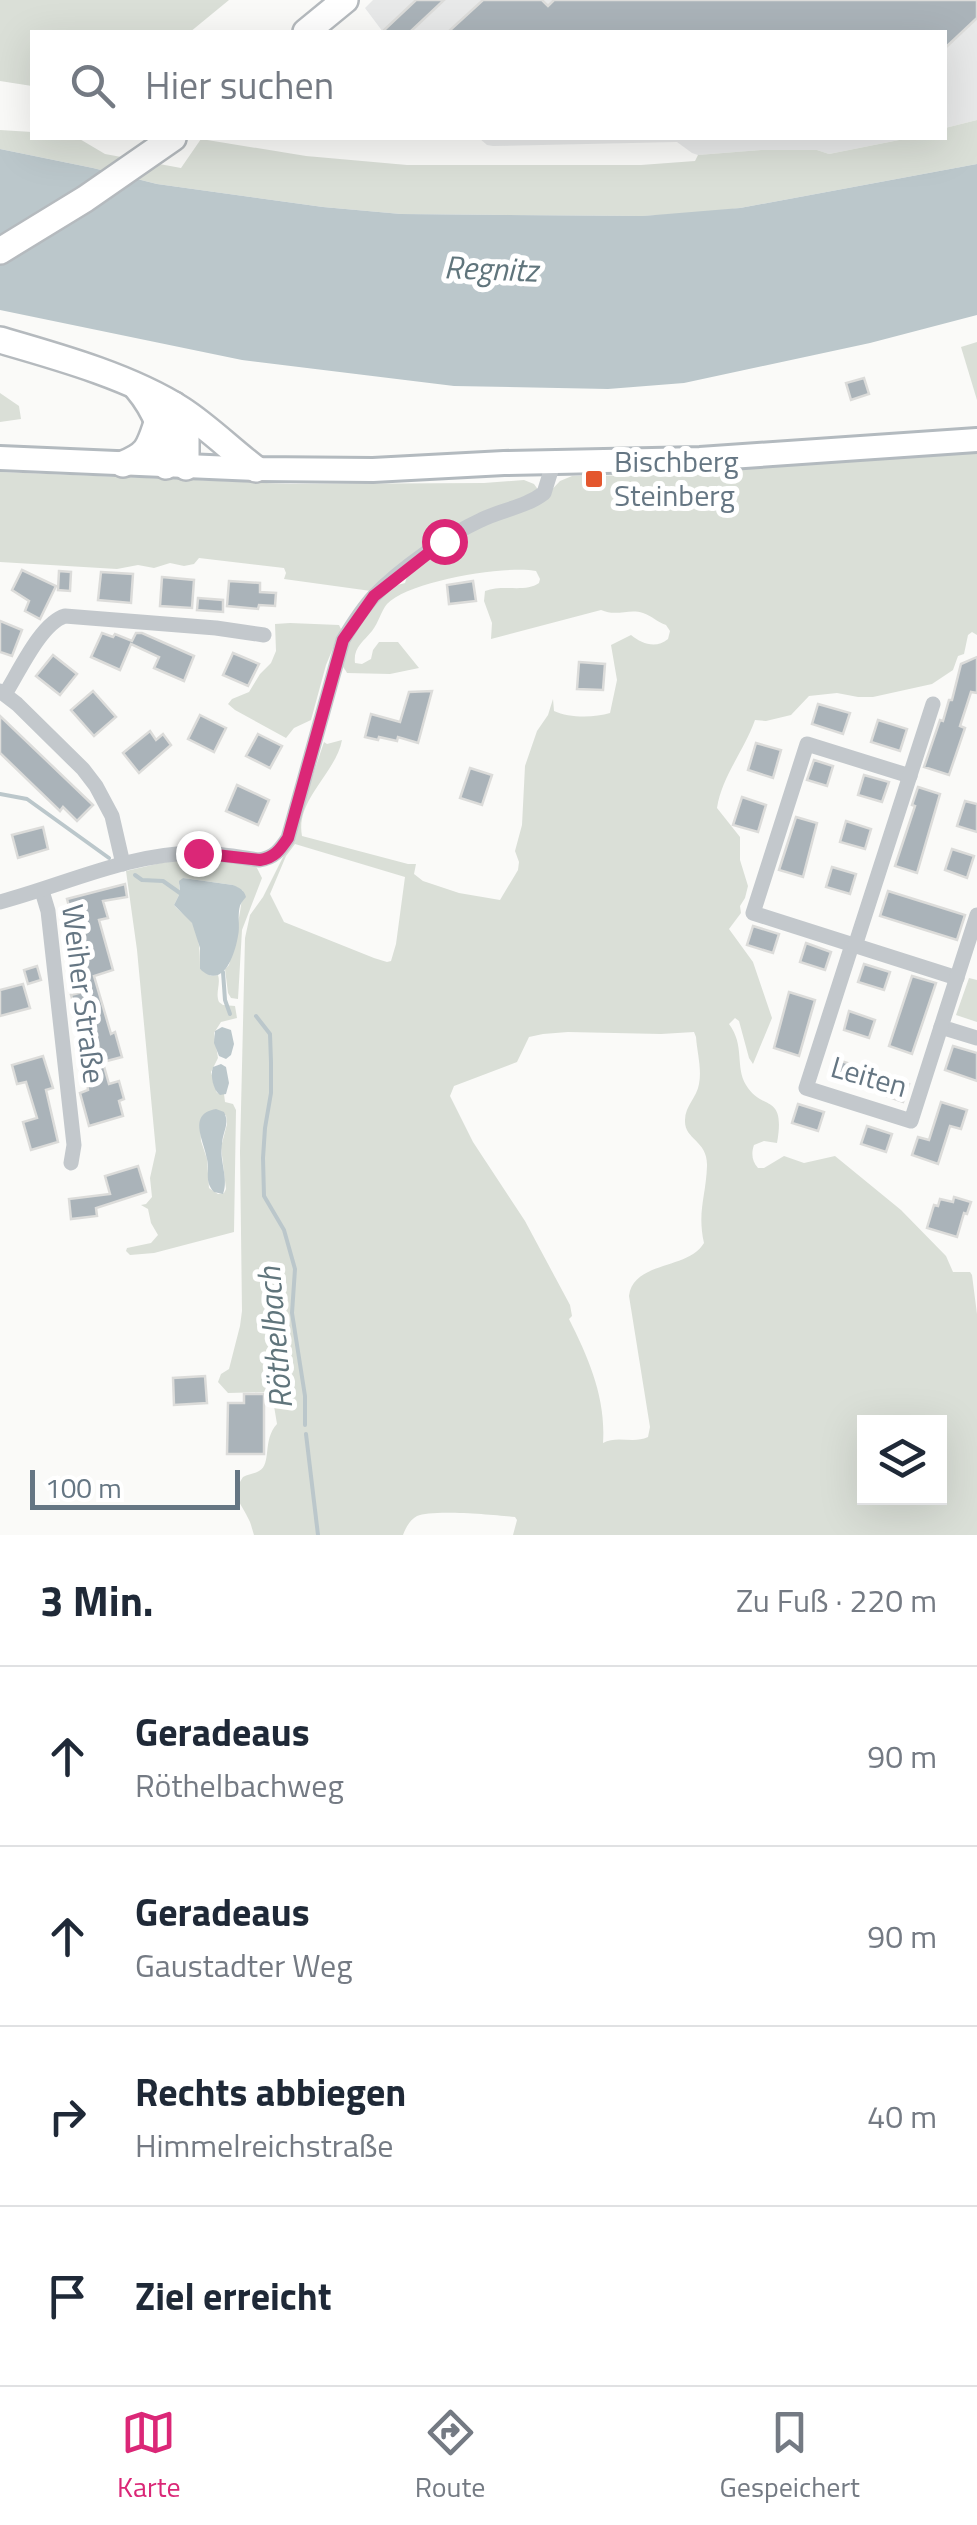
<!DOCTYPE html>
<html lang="de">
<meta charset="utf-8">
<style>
:root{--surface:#fff;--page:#f2f2f3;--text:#1f2937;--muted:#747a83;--line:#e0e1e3;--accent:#db2777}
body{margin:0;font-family:"Titillium Web",sans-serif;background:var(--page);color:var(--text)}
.controls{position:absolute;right:30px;bottom:30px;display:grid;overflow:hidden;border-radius:0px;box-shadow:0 10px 40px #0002}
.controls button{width:90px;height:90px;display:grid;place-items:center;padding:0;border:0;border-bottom:2px solid var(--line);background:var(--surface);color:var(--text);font:50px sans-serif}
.scale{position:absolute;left:30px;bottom:25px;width:210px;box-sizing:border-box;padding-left:10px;border:5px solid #657683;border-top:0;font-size:28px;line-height:35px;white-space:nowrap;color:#657683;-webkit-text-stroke:8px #fff;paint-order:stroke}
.stop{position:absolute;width:30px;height:30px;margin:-22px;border:8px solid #db2777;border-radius:50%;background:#fff}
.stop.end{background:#db2777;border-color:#fff;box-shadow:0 2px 10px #0008}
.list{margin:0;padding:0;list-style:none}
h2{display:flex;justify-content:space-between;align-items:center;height:130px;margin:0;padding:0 40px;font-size:42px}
h2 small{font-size:32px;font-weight:400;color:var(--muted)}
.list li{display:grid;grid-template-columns:65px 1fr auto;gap:30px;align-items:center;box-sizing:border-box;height:180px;padding:0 40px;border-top:2px solid var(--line)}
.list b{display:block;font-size:38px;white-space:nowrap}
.list p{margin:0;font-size:32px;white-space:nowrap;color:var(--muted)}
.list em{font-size:32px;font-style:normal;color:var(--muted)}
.icon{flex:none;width:55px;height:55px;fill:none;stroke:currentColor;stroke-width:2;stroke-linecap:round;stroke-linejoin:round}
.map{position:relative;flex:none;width:977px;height:1535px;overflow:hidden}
.search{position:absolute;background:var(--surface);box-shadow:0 10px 40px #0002;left:30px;right:30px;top:30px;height:110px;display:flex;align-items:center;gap:25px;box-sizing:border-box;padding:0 35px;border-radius:0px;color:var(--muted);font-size:38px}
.sheet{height:850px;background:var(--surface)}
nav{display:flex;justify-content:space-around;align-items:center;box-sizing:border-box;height:140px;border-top:2px solid var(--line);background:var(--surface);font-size:28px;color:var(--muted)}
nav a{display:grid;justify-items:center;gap:5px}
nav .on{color:var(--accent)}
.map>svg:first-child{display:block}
.built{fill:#e8e9e9}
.green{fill:#dadfd7;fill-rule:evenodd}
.water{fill:#bbc7cb}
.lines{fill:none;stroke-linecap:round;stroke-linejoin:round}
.stream{stroke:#bbc7cb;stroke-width:4}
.building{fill:#aab3b9;stroke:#dcdcda;stroke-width:2.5}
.secondary-casing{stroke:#b3babf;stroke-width:28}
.primary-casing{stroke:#b5babe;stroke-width:30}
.street{stroke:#c3c8cc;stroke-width:15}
.secondary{stroke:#fff;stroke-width:22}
.primary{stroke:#fff;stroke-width:25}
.route{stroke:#db2777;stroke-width:12}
.poi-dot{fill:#e4572e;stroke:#fff;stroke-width:4}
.labels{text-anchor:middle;stroke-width:10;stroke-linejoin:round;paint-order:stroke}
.poi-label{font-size:30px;fill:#657683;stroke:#fff;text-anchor:start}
.street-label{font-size:30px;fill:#657683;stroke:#fff}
.water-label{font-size:32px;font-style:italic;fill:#60757c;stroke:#fff}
</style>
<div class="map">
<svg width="977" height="1535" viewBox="0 0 977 1535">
<rect width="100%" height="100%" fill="#fafaf8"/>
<g class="built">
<polygon points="373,0 977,0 977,120 945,128 944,32 383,32 365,8"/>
<polygon points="479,138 909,138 829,154 817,150 761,150 698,155 692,153 677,142 493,146 487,145"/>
</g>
<g class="green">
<polygon points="0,0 229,0 190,32 32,32 32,86 0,81"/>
<polygon points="977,120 977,164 740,208 702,213 643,216 401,214 323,207 157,184 93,168 0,149 0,130 32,132 32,138 78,138 105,154 181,168 201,139 306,156 407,165 641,165 695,161 698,155 761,150 817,150 829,154 909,138 944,138 945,128"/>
<polygon points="977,342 977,400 961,347"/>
<polygon points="0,393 19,406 21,419 0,422"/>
<path d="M977 451V635L972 632 968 635 964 654 958 656 953 670 932 684 873 697H858L837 693 809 696 791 715 766 721 755 720C744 751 722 776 717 808L740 837V860L748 886 745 898 740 906 741 913 729 929 753 962 772 1018 753 1064 749 1058 739 1021 735 1018 729 1024C745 1045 735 1067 746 1085 762 1112 786 1092 777 1143L764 1141 754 1145C751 1153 752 1162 758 1168H764L784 1156 804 1163 835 1156 901 1210 946 1256 953 1272H970L972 1275 977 1314V1535H513L517 1520 515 1517C497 1515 432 1509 417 1516 410 1520 406 1527 403 1535H254C252 1529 251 1523 248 1518 240 1501 230 1496 243 1477 248 1474 254 1474 259 1471 272 1464 262 1440 277 1424L272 1394 270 1392 228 1393 218 1382 221 1374 229 1369 240 1326 242 1311 240 1152 245 938 250 915 263 897 290 843 324 742 327 744 342 740C336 773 295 800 302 836L408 864H416L414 874 423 881 459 893 500 900 518 870 519 862 515 851 522 825 525 766 537 731 548 715 553 699 554 711C569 718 594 718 610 713L617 680 611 645 631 635C642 644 656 649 668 639L670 631 666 625C657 622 652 616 643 613 629 608 617 617 601 610L491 639 492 623 484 601 485 591C504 584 525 593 539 583L540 579 536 571C507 565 408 581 387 604 381 611 379 622 372 631 363 642 353 648 355 663L362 664 371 659 373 650 379 642H398L419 668 390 674 347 673C346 670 343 668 343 666 340 647 376 599 390 589 393 586 401 584 405 583L411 564 371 591 284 579 286 573 284 568 199 558 194 564 184 566 170 563 154 568 138 565 117 569 0 562V472L291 484 484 483 524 480 534 484 544 498 560 481 572 476 659 475 687 470 748 468ZM295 844 405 877 396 944 391 961 387 962 374 958 284 922 270 894 286 856ZM568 1032 661 1034 694 1032 696 1037C697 1052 702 1069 699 1084 697 1097 685 1106 685 1120 684 1140 708 1140 707 1166 706 1196 697 1212 704 1243 688 1270 633 1261 629 1296L650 1427 648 1437C633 1444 617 1435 603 1443 606 1398 589 1359 569 1319L572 1316 570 1305 525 1221 473 1142 450 1096 454 1086 517 1062 529 1037 543 1034ZM864 1422H940V1498H864Z"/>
<polygon points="290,623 339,625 341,629 326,665 311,720 294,728 286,738 235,710 228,704 232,699 249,692 260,674 271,663 276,651 275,624"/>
<path d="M187 857 256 866 262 878 242 930 238 999 231 998 228 993 225 969 229 965C235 940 240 916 243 891L233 885 183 878 179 885 180 893 174 905C179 912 189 916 193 924 200 938 200 954 200 969L211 976 218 975C221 984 215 993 219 1002L223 1005 235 1006 237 1018 221 1022 214 1033 218 1058 211 1072 217 1093 224 1094 225 1102 233 1104 236 1110 234 1232 154 1253 130 1255 126 1251 127 1248 151 1243 158 1235 151 1223 148 1209 141 1205 146 1204 152 1197 150 1178 156 1151 137 950 126 871ZM226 1115 227 1124 221 1147 226 1189 224 1193 218 1194 209 1188 207 1159 201 1141 200 1123Z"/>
<polygon points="969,978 977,980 977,1022 956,1015"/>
</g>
<g class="water">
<polygon points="0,149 93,168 157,184 323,207 401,214 643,216 740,208 977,164 977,315 870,343 684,383 608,389 454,386 242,360 0,310"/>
<path d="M183 878 233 885C240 888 244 890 246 897 241 903 240 904 239 911 238 920 240 928 238 936 235 954 223 991 200 969V948L192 923 174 905 180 893 179 881Z"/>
<polygon points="222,1027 231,1030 234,1044 231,1055 226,1059 219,1056 214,1043 215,1031"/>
<path d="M221 1064 226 1067 229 1083 226 1094 220 1095C213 1090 210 1075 213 1067Z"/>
<path d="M216 1109 224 1112C230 1124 223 1131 222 1144 219 1161 229 1178 223 1194L214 1192C204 1181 210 1173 207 1159 204 1140 187 1114 216 1109Z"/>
</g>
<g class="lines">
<g class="stream">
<polyline points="0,794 27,799 109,858"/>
<polyline points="135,875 142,880 163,881 180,893"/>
<polyline points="223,972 225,1000 230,1014"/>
<polyline points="256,1016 270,1034 271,1062 271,1093 265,1128 263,1158 264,1196 284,1230 295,1269 292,1313 305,1396 305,1425"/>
<polyline points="306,1434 318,1535"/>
</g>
</g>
<g class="building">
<polygon points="416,0 444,0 410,32 382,32"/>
<polygon points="483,0 542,0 548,6 554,0 977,0 977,18 944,49 944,32 448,32"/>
<polygon points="864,378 869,394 851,400 846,383"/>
<polygon points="22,570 56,586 40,619 25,611 29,601 12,590"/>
<polygon points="59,571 71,572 70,591 58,590"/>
<polygon points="101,572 133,574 131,603 98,600"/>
<polygon points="162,577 194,580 192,608 160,606"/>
<polygon points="229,581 260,583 260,592 276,593 275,606 259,605 258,609 227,606"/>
<polygon points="473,581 476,601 449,604 447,585"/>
<polygon points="198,598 223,600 223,612 197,610"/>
<polygon points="0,621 22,630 12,656 0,652"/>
<polygon points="102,633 113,637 115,634 132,641 136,633 142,633 194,656 184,681 154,668 159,657 131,644 120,670 91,657"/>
<polygon points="233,653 259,664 248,686 223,675"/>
<polygon points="53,655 77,674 60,695 36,676"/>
<polygon points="977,657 977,693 971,692 960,726 965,728 949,775 924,767 940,720 943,721 949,700 952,700 961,664"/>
<polygon points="579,662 605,664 603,690 577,689"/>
<polygon points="93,691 116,717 94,736 71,710"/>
<polygon points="432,691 418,743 398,737 397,741 379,737 378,740 365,737 371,714 400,722 409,692"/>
<polygon points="818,704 850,713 843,734 812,724"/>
<polygon points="200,715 226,728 214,752 188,739"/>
<polygon points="0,716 93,805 77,821 63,807 60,811 0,753"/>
<polygon points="878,720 907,729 900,751 871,742"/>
<polygon points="150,731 156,740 163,734 171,745 139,773 123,753"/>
<polygon points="258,734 282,746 270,768 246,756"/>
<polygon points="756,743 781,750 773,778 748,770"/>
<polygon points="814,760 833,766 827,786 807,780"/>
<polygon points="470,768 492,775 482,805 460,798"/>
<polygon points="864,775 889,782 882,802 858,795"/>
<polygon points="237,785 269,800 258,825 226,811"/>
<polygon points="918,787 940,794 917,873 895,866 915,806 912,805"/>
<polygon points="742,797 766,805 758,832 733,825"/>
<polygon points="965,801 977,804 977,832 957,826"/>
<polygon points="796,817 817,823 803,877 779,870"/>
<polygon points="846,821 871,829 865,849 840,842"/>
<polygon points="43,827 48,849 18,858 12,835"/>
<polygon points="952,849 974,856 967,878 945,870"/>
<polygon points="832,867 856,874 850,894 826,887"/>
<polygon points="125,884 127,897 103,901 108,918 99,920 113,970 94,976 111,1034 115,1032 122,1057 103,1062 92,1022 80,1025 71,995 86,991 71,938 77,936 67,899"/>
<polygon points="888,891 965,915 957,940 880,916"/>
<polygon points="753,926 779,934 773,953 747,945"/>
<polygon points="806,943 831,952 825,970 800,962"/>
<polygon points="864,964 890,972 884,990 858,982"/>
<polygon points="37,966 41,980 28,984 24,970"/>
<polygon points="912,976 936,983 912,1054 889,1046"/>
<polygon points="23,984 30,1008 0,1016 0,990"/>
<polygon points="789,992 815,1000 799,1056 774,1048"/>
<polygon points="849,1011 875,1020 869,1038 844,1030"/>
<polygon points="953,1046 977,1053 977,1081 945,1070"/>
<polygon points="43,1056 53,1088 46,1090 58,1142 31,1150 23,1122 37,1118 26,1082 17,1084 12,1065"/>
<polygon points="838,1060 860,1067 854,1086 832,1078"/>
<polygon points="103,1063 109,1084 119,1081 124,1099 119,1101 123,1116 89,1126 80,1093 88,1090 85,1069"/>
<polygon points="879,1074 909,1084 903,1102 872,1091"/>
<polygon points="941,1102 967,1110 961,1129 950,1126 938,1164 912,1155 918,1137 929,1140"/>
<polygon points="798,1104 824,1112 818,1131 792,1123"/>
<polygon points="867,1126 892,1134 886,1152 861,1144"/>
<polygon points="138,1166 146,1192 96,1208 97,1216 71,1219 69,1199 110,1194 105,1176"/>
<polygon points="954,1197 971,1202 967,1214 964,1213 957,1237 927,1228 934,1205 938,1206 940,1199 953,1202"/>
<polygon points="205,1376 207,1403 174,1405 173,1378"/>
<polygon points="244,1394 264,1394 264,1454 227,1454 228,1403 244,1403"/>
</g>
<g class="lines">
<defs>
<polyline id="secondary" points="0,458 256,469 373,470 504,463 700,459 977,440"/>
<g id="primary">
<polyline points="306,32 345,0"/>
<polyline points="0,251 85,199 173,138"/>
<path d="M0 340C59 357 131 377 182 410 208 427 231 450 256 469"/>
<path d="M137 388C154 408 169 440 166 466"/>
<polyline points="174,405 186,433 186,467"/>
<path d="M123 464C148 454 149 447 157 423"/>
</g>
</defs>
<use href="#secondary" class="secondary-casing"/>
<use href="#primary" class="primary-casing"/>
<g class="street">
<polyline points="0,691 17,704 83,769 96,786 112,816 123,864"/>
<path d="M5 694C19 672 41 623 65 616L216 628 264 635"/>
<polyline points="910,776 807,744 753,913 957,978"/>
<polyline points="42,891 48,911 74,1145 71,1163"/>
<path d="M0 902C64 885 130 853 197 853 218 853 239 857 259 860 274 858 280 850 288 838L343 640C352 625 362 609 374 596 399 570 448 535 481 520 501 510 526 507 544 493L554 461"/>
<polyline points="977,915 941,1027 977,1038"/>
<polyline points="852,945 806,1088 911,1121 941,1027"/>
<polyline points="855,946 933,704"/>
</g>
<use href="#secondary" class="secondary"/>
<use href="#primary" class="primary"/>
</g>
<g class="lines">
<path class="route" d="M198 853 260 860C274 858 280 850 288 838L343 640 374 596 444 541"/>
</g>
<rect class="poi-dot" x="584" y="469" width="20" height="20" rx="5"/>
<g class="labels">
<g class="poi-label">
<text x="614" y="472">Bischberg<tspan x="614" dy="34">Steinberg</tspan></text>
</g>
<g class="street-label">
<text transform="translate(83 994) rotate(83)" y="10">Weiher Straße</text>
<text transform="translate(869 1077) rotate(16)" y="10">Leiten</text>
</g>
<g class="water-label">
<text transform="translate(491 269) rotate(2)" y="11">Regnitz</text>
<text transform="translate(275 1338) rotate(-95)" y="11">Röthelbach</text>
</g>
</g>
</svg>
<div class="controls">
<button><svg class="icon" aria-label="layers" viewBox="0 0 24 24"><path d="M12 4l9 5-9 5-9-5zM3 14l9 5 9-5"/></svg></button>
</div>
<div class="scale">100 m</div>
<div class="stop" style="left:444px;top:541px"></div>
<div class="stop end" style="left:198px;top:853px"></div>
<div class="search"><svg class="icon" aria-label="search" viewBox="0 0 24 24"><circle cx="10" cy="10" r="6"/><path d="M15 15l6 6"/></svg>Hier suchen</div>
</div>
<section class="sheet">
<h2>3 Min.<small>Zu Fuß · 220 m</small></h2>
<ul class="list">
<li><svg class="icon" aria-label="ahead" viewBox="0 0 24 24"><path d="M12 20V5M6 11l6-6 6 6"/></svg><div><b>Geradeaus</b><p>Röthelbachweg</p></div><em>90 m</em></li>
<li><svg class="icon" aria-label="ahead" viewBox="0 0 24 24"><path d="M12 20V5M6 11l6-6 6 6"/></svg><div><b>Geradeaus</b><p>Gaustadter Weg</p></div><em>90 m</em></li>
<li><svg class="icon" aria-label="right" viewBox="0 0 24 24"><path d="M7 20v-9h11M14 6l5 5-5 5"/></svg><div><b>Rechts abbiegen</b><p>Himmelreichstraße</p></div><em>40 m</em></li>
<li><svg class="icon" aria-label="arrive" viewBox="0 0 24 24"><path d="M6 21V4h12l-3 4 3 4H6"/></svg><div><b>Ziel erreicht</b></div></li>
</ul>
</section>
<nav>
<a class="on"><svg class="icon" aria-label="map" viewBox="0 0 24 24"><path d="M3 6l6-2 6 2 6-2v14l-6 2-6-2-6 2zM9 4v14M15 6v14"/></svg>Karte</a>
<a><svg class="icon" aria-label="directions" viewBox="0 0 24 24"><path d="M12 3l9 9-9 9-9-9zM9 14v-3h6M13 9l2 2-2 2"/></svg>Route</a>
<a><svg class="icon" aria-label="saved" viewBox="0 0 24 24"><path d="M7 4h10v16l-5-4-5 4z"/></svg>Gespeichert</a>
</nav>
